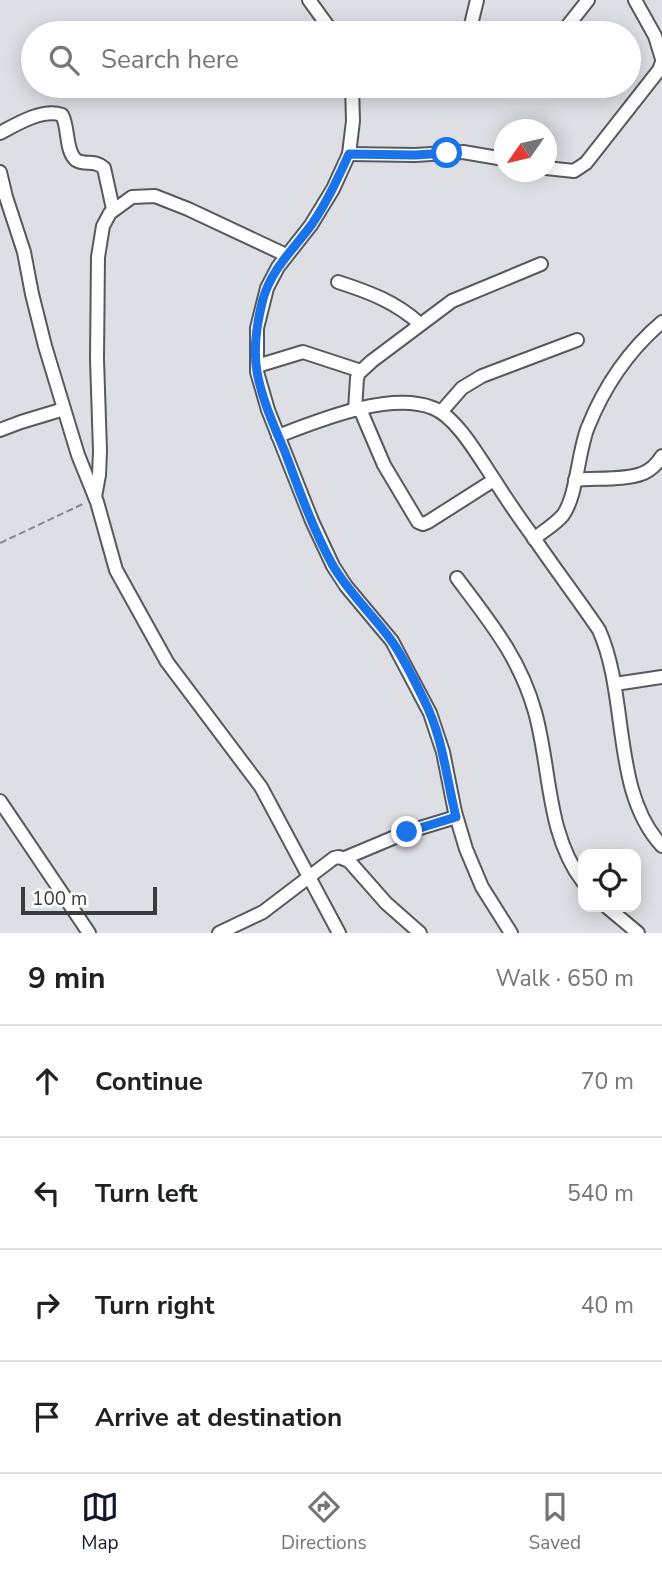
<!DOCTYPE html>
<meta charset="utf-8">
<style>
:root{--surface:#fff;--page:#f6f6f6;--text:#202124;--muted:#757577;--line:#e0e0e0;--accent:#111827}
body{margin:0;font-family:"Nunito Sans",sans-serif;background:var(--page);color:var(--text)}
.controls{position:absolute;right:21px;bottom:21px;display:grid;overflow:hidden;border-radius:14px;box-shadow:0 4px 18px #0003}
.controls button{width:63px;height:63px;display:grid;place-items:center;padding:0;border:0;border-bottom:2px solid var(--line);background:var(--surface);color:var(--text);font:35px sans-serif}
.compass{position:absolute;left:494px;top:119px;width:63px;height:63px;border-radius:50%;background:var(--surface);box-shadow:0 4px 18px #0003;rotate:236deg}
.scale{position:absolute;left:21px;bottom:18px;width:136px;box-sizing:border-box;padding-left:7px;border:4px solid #3a3b3d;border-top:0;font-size:19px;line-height:24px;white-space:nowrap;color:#3a3b3d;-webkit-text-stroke:5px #fff;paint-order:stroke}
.stop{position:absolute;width:21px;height:21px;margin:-16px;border:5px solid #1a73e8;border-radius:50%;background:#fff}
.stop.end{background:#1a73e8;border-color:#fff;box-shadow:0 2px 7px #0008}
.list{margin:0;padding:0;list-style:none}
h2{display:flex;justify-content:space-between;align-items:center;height:91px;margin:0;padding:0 28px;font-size:30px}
h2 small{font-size:23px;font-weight:400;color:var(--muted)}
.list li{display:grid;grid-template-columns:46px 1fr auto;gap:21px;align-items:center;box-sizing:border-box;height:112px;padding:0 28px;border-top:2px solid var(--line)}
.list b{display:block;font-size:26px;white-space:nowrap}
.list em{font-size:23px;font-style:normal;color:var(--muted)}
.icon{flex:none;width:38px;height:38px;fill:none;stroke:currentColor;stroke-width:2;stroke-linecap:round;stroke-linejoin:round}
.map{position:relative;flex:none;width:662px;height:933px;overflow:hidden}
.search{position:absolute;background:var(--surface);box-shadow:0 4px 18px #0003;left:21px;right:21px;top:21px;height:77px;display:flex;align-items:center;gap:18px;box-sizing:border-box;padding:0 24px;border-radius:38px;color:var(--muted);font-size:26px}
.sheet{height:539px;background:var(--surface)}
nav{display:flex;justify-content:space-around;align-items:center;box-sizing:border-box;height:98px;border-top:2px solid var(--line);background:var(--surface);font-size:19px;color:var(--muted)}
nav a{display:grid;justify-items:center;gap:4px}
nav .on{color:var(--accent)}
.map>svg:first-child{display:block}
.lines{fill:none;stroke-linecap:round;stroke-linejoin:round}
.minor-casing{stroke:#58595e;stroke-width:16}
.path{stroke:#88898d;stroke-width:2;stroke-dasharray:7 3.5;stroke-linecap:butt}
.minor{stroke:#fff;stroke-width:12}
.route{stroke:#1a73e8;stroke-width:9}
</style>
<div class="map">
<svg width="662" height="933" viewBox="0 0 662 933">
<rect width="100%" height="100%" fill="#dddfe4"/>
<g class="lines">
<defs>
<g id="minor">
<polyline points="309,0 333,33"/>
<polyline points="635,0 655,36 662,59"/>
<polyline points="469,33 477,0"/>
<polyline points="562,33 588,0"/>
<polyline points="352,86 353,121 349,154 333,189 311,225 278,267 267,288 257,328 257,372 268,410 312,521 333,566 346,586 392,641 430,713 443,752 455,812 466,849 482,887 511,933"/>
<path d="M0 133C17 124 43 108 62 115 69 127 65 151 76 160 85 166 94 159 104 168L113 209"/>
<polyline points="349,154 415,155 463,152 504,159"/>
<polyline points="546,168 574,171 586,163 659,70 662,62"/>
<polyline points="0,172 6,197 24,252 32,294 45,346 78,455 97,502 116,570 167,662 261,787 339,933"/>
<path d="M338 282C369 292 396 302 420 324"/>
<polyline points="257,366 303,352 361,371"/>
<polyline points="360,409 384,465 418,522 423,524 428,522 494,480"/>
<polyline points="355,410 357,378 359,373 372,361 452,301 541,264"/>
<polyline points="441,412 462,388 482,376 577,340"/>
<polyline points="0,430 21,422 64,409"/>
<path d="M278 436C320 420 390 391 433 408 457 417 480 459 495 481 507 500 520 519 534 538 555 569 578 599 599 630 629 697 611 791 662 846"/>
<path d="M575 480C593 478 626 480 641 474 650 471 657 464 662 456"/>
<polyline points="95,497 99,475 100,451 97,359 98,257 103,226 110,213 132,197 155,196 188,209 286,255"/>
<path d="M534 539C543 531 556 524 563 515 577 496 578 451 588 427 604 387 629 350 662 322"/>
<path d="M457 578C490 622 520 658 535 712 551 769 546 833 583 882"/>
<polyline points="615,684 662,677"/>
<polyline points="0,801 89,933"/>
<polyline points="345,858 407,832 456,817"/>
<polyline points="607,907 638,933"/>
<polyline points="219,933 263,912 334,858 339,857 349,861 386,903 420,933"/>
</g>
</defs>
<use href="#minor" class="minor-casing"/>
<polyline class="path" points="0,543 85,503"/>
<use href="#minor" class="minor"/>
</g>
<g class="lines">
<path class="route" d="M407 832 456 817C446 777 443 737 424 700 414 680 404 658 391 640 372 614 348 592 332 564 313 529 299 490 285 452 274 426 262 400 257 372 253 349 257 322 263 299 272 268 294 249 312 224 327 202 338 178 349 154L415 155 447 153"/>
</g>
</svg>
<div class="controls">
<button><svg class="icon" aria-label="locate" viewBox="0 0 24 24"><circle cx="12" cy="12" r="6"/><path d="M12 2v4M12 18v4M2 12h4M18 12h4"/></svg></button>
</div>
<svg class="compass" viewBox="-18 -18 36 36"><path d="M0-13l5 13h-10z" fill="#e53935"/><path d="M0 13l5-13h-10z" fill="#757577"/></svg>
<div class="scale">100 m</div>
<div class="stop" style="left:447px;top:153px"></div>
<div class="stop end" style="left:407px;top:832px"></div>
<div class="search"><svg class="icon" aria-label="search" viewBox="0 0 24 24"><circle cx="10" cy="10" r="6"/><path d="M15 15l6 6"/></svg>Search here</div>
</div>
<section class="sheet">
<h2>9 min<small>Walk · 650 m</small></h2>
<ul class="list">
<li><svg class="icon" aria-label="ahead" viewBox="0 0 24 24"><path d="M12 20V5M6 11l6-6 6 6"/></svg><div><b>Continue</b></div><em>70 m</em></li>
<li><svg class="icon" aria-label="left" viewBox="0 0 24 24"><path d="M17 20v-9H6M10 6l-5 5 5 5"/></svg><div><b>Turn left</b></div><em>540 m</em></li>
<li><svg class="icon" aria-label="right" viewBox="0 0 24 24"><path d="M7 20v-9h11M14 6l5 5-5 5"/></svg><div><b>Turn right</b></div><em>40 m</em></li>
<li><svg class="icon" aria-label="arrive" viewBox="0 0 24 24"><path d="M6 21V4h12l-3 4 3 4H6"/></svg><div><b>Arrive at destination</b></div></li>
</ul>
</section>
<nav>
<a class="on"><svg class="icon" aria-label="map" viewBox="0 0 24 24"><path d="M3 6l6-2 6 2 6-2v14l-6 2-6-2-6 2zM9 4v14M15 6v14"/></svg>Map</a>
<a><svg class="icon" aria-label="directions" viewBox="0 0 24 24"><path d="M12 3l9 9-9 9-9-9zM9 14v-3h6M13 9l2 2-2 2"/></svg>Directions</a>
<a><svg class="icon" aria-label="saved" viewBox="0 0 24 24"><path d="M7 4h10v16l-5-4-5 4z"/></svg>Saved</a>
</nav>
